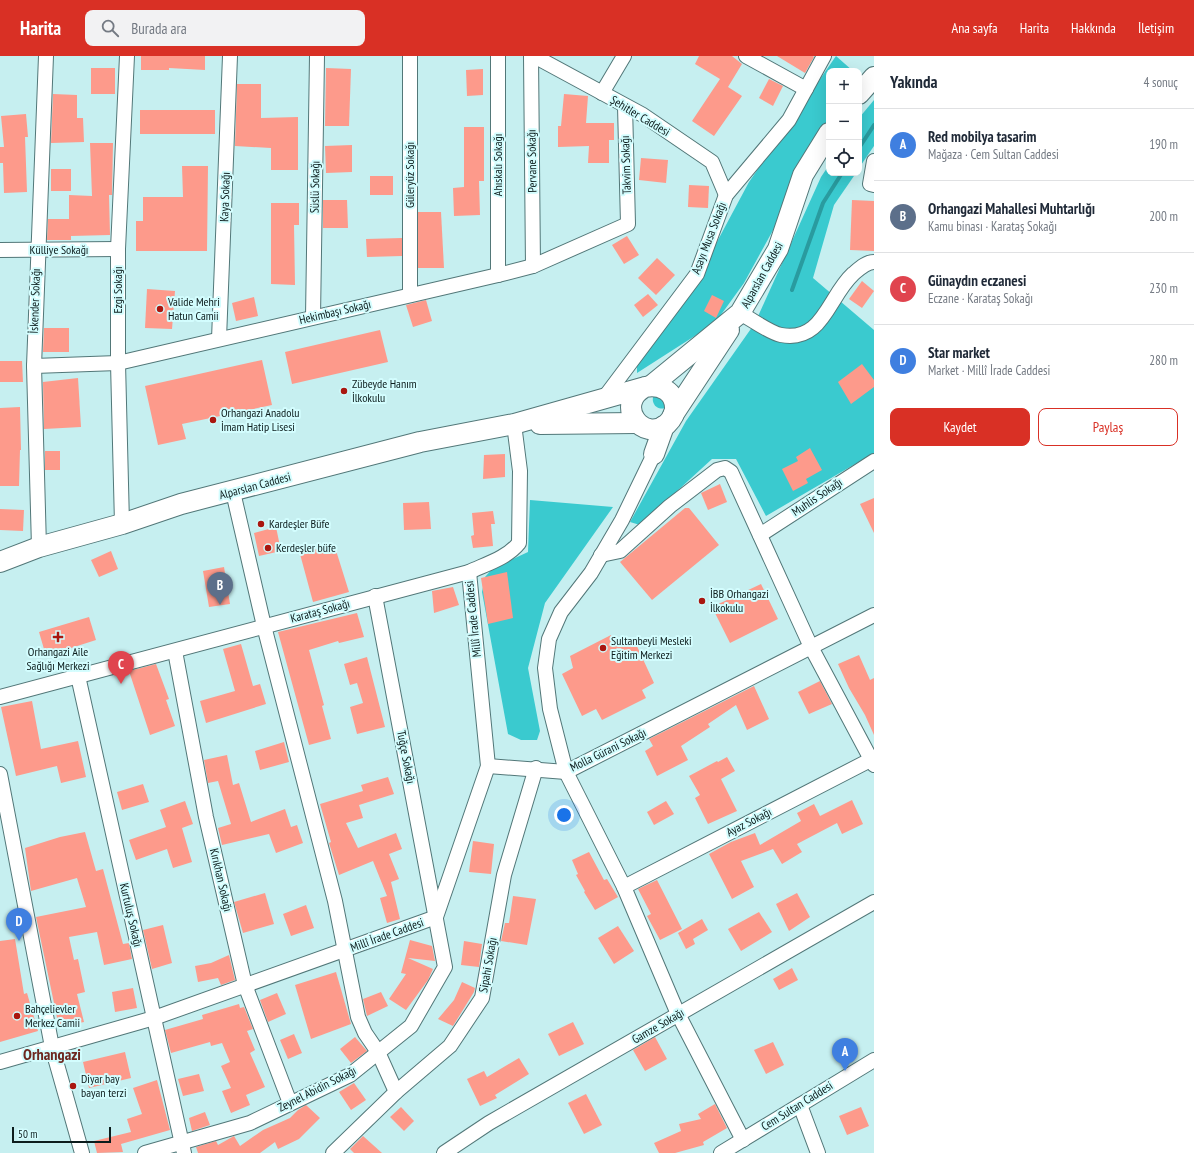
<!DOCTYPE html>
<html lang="tr">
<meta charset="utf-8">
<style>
:root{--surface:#fff;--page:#f2f2f3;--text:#1f2937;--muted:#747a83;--line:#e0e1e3;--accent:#d93025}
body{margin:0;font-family:"PT Sans Narrow",sans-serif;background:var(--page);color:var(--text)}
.controls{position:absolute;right:12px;top:12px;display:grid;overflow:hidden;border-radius:8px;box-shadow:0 4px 16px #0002}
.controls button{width:36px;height:36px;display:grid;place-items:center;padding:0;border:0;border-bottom:1px solid var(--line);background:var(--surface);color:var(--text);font:20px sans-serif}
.scale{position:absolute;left:12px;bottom:10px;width:99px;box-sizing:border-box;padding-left:4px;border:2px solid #0c1c1c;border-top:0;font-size:11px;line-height:14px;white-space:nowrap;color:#0c1c1c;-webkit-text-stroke:3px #d3fdfe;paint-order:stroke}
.you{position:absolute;left:564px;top:759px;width:14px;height:14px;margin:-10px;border:3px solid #fff;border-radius:50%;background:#1a73e8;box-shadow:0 0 0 6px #1a73e833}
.badge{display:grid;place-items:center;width:26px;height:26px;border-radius:50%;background:var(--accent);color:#fff;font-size:13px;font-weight:700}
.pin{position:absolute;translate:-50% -33px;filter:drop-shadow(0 1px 2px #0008)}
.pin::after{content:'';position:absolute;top:21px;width:14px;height:12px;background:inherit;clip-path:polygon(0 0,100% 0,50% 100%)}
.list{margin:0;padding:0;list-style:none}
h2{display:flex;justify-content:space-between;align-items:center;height:52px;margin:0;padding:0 16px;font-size:17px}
h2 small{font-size:13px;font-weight:400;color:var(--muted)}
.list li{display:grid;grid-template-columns:26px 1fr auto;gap:12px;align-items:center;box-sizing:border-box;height:72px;padding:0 16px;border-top:1px solid var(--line)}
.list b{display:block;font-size:15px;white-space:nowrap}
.list p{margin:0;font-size:13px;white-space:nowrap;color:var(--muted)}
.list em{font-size:13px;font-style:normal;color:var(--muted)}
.actions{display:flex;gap:8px;padding:12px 16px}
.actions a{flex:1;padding:9px 0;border:1px solid var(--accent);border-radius:8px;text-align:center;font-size:14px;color:var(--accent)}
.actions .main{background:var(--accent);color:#fff}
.icon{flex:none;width:22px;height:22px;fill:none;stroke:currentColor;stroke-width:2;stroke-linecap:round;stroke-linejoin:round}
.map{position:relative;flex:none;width:874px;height:1097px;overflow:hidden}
header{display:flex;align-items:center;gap:24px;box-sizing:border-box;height:56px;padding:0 20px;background:var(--accent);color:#fff}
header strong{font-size:19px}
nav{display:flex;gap:22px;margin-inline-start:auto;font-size:14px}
.search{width:280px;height:36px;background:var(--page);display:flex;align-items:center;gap:10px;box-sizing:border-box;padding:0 14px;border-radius:8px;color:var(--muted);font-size:15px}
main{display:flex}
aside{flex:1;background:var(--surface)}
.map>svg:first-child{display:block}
.green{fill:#3acacf}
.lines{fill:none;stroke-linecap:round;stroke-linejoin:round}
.stream{stroke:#299b9f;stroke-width:4}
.building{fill:#fd9a8b}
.street-casing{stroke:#527778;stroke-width:16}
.secondary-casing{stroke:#527778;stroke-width:22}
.street{stroke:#fff;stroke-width:14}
.secondary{stroke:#fff;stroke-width:20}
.poi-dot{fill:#a9160f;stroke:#d3fdfe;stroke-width:1.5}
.labels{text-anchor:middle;stroke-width:4;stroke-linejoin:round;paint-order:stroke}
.street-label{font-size:12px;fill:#0c1c1c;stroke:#d3fdfe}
.poi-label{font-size:12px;fill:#0c1c1c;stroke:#d3fdfe;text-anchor:start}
.district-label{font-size:16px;font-weight:bold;fill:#6d2820;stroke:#d3fdfe}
</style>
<header>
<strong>Harita</strong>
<div class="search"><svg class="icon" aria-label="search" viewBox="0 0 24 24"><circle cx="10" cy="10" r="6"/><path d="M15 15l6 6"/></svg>Burada ara</div>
<nav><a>Ana sayfa</a><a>Harita</a><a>Hakkında</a><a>İletişim</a></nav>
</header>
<main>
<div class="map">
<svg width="874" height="1097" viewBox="0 0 874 1097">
<rect width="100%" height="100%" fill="#c6eff0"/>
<g class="green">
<polygon points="836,0 853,15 829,15 829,72 744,227 715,267 637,317 637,306 696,225 749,126"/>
<polygon points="874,44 874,90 859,112 859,62"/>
<polygon points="829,109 829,117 856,117 834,149 813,222 874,274 874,397 766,460 736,403 712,403 640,469 630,466 686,365 755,267 821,121"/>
<path d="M656 335 669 351C656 357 648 345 656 335Z"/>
<polygon points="530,444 613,451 545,547 528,612 540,675 537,684 521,684 508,678 482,536 485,521 493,512 528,496"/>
</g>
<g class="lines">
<g class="stream">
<polyline points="859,92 874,69"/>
<polyline points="792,234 823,147 842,117"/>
</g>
</g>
<g class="building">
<polygon points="141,0 205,0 205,14 169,12 169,14 141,14"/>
<polygon points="699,0 732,0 742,8 728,31 742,40 714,80 692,65 720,23 695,8"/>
<polygon points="777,0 813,0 814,1 805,17"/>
<rect x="91" y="12" width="24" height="26"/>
<polygon points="326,12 351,13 349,70 325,70"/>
<polygon points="483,13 483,39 467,40 466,14"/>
<polygon points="769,23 783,30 773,50 759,42"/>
<polygon points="237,28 261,28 261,62 298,61 298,114 271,114 271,92 235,90"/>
<polygon points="53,38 77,39 77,62 83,62 84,86 51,87"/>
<polygon points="564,38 588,40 586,67 614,67 614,84 609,84 609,107 588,107 589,90 558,91 558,70 561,70"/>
<rect x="140" y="54" width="75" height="24"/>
<polygon points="26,58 28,81 25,81 27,136 4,137 3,107 0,107 0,91 4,91 1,60"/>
<polygon points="464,71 484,71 484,125 479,125 480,159 454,160 453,132 464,131"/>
<polygon points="90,87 113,87 112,139 109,139 110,179 71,180 71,184 47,184 48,163 69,163 69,139 92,140"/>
<polygon points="352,89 352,116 326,117 325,90"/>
<polygon points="641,102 668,104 666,127 639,124"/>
<polygon points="182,110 208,110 207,195 136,195 136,165 143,165 143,141 183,141"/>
<rect x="51" y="113" width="20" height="22"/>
<rect x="370" y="120" width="23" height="19"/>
<polygon points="689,129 709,130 708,152 688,151"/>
<polygon points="323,144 347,144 348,172 323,172"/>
<polygon points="852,144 874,145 874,195 850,194"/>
<polygon points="271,147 299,147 299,169 294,169 295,229 271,228"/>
<polygon points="418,156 441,156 444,212 418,212"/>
<polygon points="627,180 639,199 624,208 612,189"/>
<polygon points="402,182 402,200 367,201 366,183"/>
<polygon points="657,202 675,219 656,239 638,222"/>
<polygon points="862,225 874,235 862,252 849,243"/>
<polygon points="147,233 175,235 172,273 145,272"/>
<polygon points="648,238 658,249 643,261 634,249"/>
<polygon points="712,239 724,245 716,262 704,255"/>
<polygon points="254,241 258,260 236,265 232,247"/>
<polygon points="426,244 432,265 413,271 406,249"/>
<polygon points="44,272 69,272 69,296 43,296"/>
<polygon points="380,274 388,306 292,328 285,296"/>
<polygon points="262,304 272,349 182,368 186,383 158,389 145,330"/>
<polygon points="0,305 22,305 23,326 0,326"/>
<polygon points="862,308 874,324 874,331 851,348 838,326"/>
<polygon points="78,322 81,371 44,373 43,326"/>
<polygon points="20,351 21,394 20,394 19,430 0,430 0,352"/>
<polygon points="810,392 822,414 806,423 808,427 793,435 782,413 798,405 796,401"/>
<rect x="45" y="395" width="15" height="19"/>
<polygon points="505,398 505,421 483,423 484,399"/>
<polygon points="720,428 727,446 708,454 701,437"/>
<polygon points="874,442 874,477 860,448"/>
<polygon points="429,446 431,473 404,474 403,447"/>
<polygon points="685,452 689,452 719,489 652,544 620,506"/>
<polygon points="0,453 24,454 23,475 0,474"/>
<polygon points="493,455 495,468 491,468 493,490 473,492 471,480 474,479 472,457"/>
<polygon points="276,471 281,495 259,500 254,477"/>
<polygon points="334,488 349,536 313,546 300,498"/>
<polygon points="111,495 118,513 99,521 91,504"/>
<polygon points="224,511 230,548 209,551 203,515"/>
<polygon points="507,516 513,562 488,568 481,522"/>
<polygon points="761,528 778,563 730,587 712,551"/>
<polygon points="453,531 459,549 434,557 432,535"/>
<polygon points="357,557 364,581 339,587 338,585 309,594 324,649 322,650 331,683 309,689 278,576"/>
<polygon points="89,561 96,584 46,600 39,576"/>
<polygon points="611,579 615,589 627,583 635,586 654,627 642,634 646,642 602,664 596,653 582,660 562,618 573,612 570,600"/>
<polygon points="241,588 253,630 260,628 266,648 206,667 200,645 235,635 223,593"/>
<polygon points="859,599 870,624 874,622 874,679 865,659 849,632 838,608"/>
<polygon points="367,601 385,671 357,678 350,651 363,647 357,627 350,629 344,608"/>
<polygon points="156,608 169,643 166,644 175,670 150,679 129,615"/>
<polygon points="820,625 832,648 809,658 798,636"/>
<polygon points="754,630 769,663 747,674 736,649 708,668 710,671 681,690 688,704 657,720 645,695 653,690 649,683"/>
<polygon points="32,645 41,693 78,685 86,721 61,727 57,710 16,720 1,651"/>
<polygon points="284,686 289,706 260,714 255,695"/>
<polygon points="227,699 233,729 239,727 251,766 285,753 291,771 297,769 303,787 276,797 269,778 222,789 218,772 231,768 218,725 208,727 204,704"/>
<polygon points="727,701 735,715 721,723 737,755 708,768 695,742 700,739 689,720 717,705 718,706"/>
<polygon points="388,721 394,738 359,749 363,762 346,767 358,792 396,777 402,793 389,798 399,823 391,826 400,863 387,867 380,842 387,840 373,805 339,819 329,787 331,786 320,748 363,735 361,729"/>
<polygon points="143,728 149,746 122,754 117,736"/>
<polygon points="852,744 863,768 842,778 837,767 797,788 802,796 782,808 773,793 741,805 754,831 732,843 709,798 731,786 755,777 760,789 801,765 797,757 814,748 820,760"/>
<polygon points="185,745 193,768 182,772 192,806 173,812 167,793 136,804 129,784 166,771 160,754"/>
<polygon points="666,745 674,758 654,769 647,756"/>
<polygon points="85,776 96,815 103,813 123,888 129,887 132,903 104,909 97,876 69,881 74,904 78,903 85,936 77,938 84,966 59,971 36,861 86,851 77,822 31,835 25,792 60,781"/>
<polygon points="473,785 494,788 491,818 469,816"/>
<polygon points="589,796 604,824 607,823 618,841 595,854 584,836 585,835 576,819 578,818 572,804"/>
<polygon points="657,824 682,873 660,884 647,860 651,858 638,833"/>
<polygon points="265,837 274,868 243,877 234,846"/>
<polygon points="797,837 810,861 789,875 776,848"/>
<polygon points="513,840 536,843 527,889 501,885 505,867 509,867"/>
<polygon points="306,849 314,872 291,880 283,858"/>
<polygon points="759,856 772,876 741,895 728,873"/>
<polygon points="702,863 708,874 693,883 695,888 686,893 678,877"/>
<polygon points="163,869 172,907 152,913 143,874"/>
<polygon points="618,870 634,895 614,908 598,882"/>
<polygon points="15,883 24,938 27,937 38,975 0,986 0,885"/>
<polygon points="410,884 432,890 435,905 408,902 433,913 428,924 406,954 389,943 406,918 401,917"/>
<polygon points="464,885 482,888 479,911 461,909"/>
<polygon points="229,899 235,924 221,929 218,922 198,926 195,910 211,907"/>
<polygon points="792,912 798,924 779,934 773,923"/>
<polygon points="336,916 351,968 311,983 295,929"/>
<polygon points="462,926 475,932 474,936 453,970 438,963 454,944"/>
<polygon points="133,932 137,952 115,956 112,936"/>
<polygon points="381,936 388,950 367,960 363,943"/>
<polygon points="277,937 286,958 268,966 260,944"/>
<polygon points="239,948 240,952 244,951 253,973 247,975 255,994 250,997 265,1031 246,1039 250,1049 231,1057 222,1035 231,1032 221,1010 230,1006 222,987 211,990 210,986 171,997 165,974 203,963 202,959"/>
<polygon points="573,966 584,988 559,1000 548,978"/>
<polygon points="294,978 302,997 288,1003 280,984"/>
<polygon points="355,981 367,995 351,1007 340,993"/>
<polygon points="655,981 667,1003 645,1015 633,994"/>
<polygon points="773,986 784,1009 766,1018 754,994"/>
<polygon points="125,996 131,1022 89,1032 83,1006"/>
<polygon points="519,1002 529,1018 495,1039 497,1042 480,1050 467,1023 484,1015 487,1021"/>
<polygon points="199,1018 204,1035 183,1040 178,1023"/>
<polygon points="157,1024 170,1074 121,1088 123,1096 97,1097 94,1085 131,1076 127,1063 142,1058 133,1032"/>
<polygon points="354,1027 366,1044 351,1054 339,1036"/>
<polygon points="586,1038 602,1069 584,1078 568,1047"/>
<polygon points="715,1048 727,1072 703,1086 704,1089 675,1097 659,1097 654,1087 681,1075 679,1068 701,1063 698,1058"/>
<polygon points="306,1049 320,1062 299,1083 278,1093 275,1086 260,1097 198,1097 196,1091 216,1085 218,1089 234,1080 240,1090 263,1074 290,1062 298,1054"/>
<polygon points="401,1051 414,1065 404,1075 390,1061"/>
<polygon points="861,1051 869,1070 847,1079 839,1060"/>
<polygon points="205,1056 210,1069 192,1075 189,1062"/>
<polygon points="363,1080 382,1097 354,1097 350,1093"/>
</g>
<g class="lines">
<defs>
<g id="street">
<polyline points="410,0 410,239"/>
<polyline points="498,0 498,219"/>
<polyline points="531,0 533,210"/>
<polyline points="534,0 643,59 712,106 726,139"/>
<polyline points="746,0 806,33"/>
<polyline points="602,37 624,0"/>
<polyline points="874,105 870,128 874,129"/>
<polyline points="0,194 118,193"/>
<path d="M740 257C751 263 770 277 781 279 823 287 828 241 853 218 859 213 866 206 874 206"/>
<polyline points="313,261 317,0"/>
<polyline points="219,283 230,0"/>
<polyline points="34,310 118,307 498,219 533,210 628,168 625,50"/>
<polyline points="604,342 697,218 726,139 789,64 824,0"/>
<polyline points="654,398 622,464 591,517 561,556 549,583 545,612 550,653 566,716 624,831 678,958 743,1084"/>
<polyline points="233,436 264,570 335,845 358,961 365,977 378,996 396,1036"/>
<polyline points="122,468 118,307 118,193 127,0"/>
<polyline points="760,479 874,405"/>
<polyline points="39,491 34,310 46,0"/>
<polyline points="601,499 620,495 670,450 717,414 725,412 731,416 811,591 874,709"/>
<polyline points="175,595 206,761 245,929 290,1047"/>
<polyline points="78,620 184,1097"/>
<path d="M0 641 469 516C486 508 507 502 519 487L520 415 514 368"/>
<polyline points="488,710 566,716"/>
<polyline points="566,716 874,559"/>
<polyline points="0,718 52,991 82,1097"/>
<polyline points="624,831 874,702"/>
<polyline points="0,1006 154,962 436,861 488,710 469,516"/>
<polyline points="800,1049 818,1097"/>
<polyline points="145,1097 250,1067 350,1019 411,970 445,911 375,540"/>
<polyline points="333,1097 396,1036 450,990 482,942 504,819 536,712"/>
<polyline points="444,1097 489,1067 874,846"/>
<polyline points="721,1097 874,1004"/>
</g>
<g id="secondary">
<polyline points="859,38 874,21"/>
<polyline points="652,329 740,257 778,193 803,119 829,77"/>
<polyline points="673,359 729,274"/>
<polyline points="540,368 637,367"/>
<polyline points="654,398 664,370"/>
<path d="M0 506 39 491 122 468 181 448 420 386 514 368 645 331C660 328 675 335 675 352 675 358 671 364 667 368 643 388 613 348 645 331"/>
</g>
</defs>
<use href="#street" class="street-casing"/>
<use href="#secondary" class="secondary-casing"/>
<use href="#street" class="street"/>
<use href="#secondary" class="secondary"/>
</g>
<g class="poi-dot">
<circle cx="160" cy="253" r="4"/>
<circle cx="344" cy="335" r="4"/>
<circle cx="213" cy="364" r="4"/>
<circle cx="261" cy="468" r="4"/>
<circle cx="268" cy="492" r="4"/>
<circle cx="702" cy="545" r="4"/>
<path d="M56 575h4v4h4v4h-4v4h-4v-4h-4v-4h4z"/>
<circle cx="603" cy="592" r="4"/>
<circle cx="17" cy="960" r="4"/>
<circle cx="73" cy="1030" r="4"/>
</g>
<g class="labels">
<g class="street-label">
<text transform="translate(640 60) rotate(31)" y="4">Şehitler Caddesi</text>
<text transform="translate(532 105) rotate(-91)" y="4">Pervane Sokağı</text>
<text transform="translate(498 109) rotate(-90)" y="4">Ahıskalı Sokağı</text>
<text transform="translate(626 109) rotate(-92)" y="4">Takvim Sokağı</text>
<text transform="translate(410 119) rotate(-90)" y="4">Güleryüz Sokağı</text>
<text transform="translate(315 131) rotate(-89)" y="4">Süslü Sokağı</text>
<text transform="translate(225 141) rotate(-88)" y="4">Kaya Sokağı</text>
<text transform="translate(709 182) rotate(-69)" y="4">Asayı Musa Sokağı</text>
<text x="59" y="198">Külliye Sokağı</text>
<text transform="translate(762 219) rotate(-61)" y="4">Alparslan Caddesi</text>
<text transform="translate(118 234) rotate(-90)" y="4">Ezgi Sokağı</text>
<text transform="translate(35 245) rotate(-88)" y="4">İskender Sokağı</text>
<text transform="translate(335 256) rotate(-13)" y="4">Hekimbaşı Sokağı</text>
<text transform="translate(255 430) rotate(-15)" y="4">Alparslan Caddesi</text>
<text transform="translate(817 441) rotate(-34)" y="4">Muhlis Sokağı</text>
<text transform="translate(320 555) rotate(-15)" y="4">Karataş Sokağı</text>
<text transform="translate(473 563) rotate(-96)" y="4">Millî İrade Caddesi</text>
<text transform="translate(608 694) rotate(-26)" y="4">Molla Gürani Sokağı</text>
<text transform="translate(406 701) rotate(79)" y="4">Tuğçe Sokağı</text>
<text transform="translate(749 766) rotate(-27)" y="4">Ayaz Sokağı</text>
<text transform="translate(221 824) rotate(77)" y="4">Kırıkhan Sokağı</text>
<text transform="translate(131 859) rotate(77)" y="4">Kurtuluş Sokağı</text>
<text transform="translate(387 879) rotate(-20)" y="4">Millî İrade Caddesi</text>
<text transform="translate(488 909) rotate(-80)" y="4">Sipahi Sokağı</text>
<text transform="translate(658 970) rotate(-30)" y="4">Gamze Sokağı</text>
<text transform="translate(317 1033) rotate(-27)" y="4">Zeynel Abidin Sokağı</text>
<text transform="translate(797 1050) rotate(-32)" y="4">Cem Sultan Caddesi</text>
</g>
<g class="poi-label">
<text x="168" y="250">Valide Mehri<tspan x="168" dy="14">Hatun Camii</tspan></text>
<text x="352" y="332">Zübeyde Hanım<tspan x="352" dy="14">İlkokulu</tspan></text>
<text x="221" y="361">Orhangazi Anadolu<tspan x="221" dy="14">İmam Hatip Lisesi</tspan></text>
<text x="269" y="472">Kardeşler Büfe</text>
<text x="276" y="496">Kerdeşler büfe</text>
<text x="710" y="542">İBB Orhangazi<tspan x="710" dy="14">İlkokulu</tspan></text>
<text x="611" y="589">Sultanbeyli Mesleki<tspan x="611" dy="14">Eğitim Merkezi</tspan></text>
<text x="58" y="600" text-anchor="middle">Orhangazi Aile<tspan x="58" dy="14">Sağlığı Merkezi</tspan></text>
<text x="25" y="957">Bahçelievler<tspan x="25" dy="14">Merkez Camii</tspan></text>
<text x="81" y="1027">Diyar bay<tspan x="81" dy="14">bayan terzi</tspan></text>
</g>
<g class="district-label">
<text x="52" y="1004">Orhangazi</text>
</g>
</g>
</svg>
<div class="controls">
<button>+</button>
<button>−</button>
<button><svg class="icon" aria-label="locate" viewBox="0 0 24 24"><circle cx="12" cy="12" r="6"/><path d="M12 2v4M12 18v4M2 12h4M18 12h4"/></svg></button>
</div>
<div class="scale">50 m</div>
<div class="you"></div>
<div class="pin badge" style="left:845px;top:1015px;background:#3f7fe0">A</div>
<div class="pin badge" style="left:220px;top:549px;background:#5c6f8a">B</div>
<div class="pin badge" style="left:121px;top:628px;background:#e0444e">C</div>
<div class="pin badge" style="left:19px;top:885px;background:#3f7fe0">D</div>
</div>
<aside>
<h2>Yakında<small>4 sonuç</small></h2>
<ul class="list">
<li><span class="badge" style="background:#3f7fe0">A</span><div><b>Red mobilya tasarim</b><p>Mağaza · Cem Sultan Caddesi</p></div><em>190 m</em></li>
<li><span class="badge" style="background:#5c6f8a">B</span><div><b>Orhangazi Mahallesi Muhtarlığı</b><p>Kamu binası · Karataş Sokağı</p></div><em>200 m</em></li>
<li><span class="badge" style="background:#e0444e">C</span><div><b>Günaydın eczanesi</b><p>Eczane · Karataş Sokağı</p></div><em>230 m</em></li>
<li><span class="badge" style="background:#3f7fe0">D</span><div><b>Star market</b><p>Market · Millî İrade Caddesi</p></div><em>280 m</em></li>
</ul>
<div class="actions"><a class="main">Kaydet</a><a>Paylaş</a></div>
</aside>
</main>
